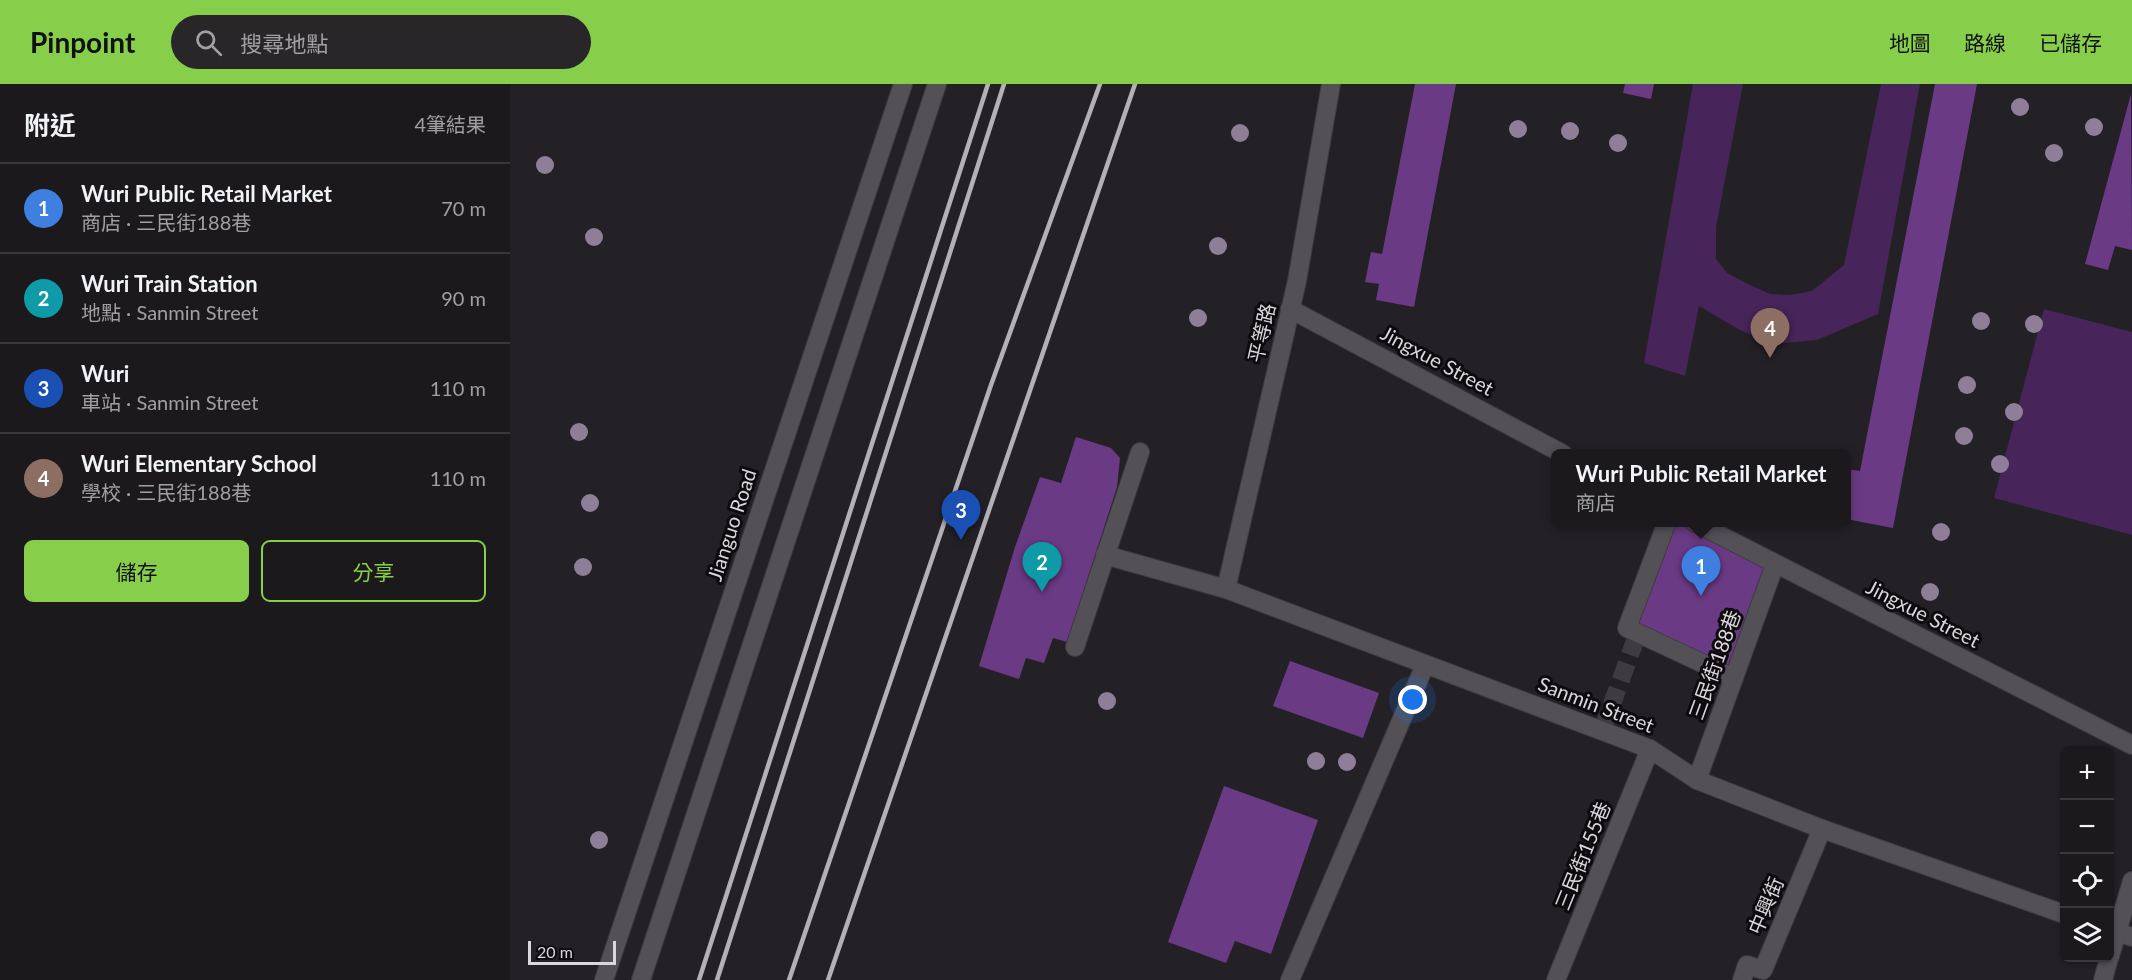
<!DOCTYPE html>
<html lang="zh-TW">
<meta charset="utf-8">
<style>
:root{--surface:#1b191c;--page:#282629;--text:#f1f3f6;--muted:#a0a0a3;--line:#39383b;--accent:#87cf4a}
body{margin:0;font-family:Lato,"Noto Sans TC",sans-serif;background:var(--page);color:var(--text)}
.controls{position:absolute;right:18px;bottom:18px;display:grid;overflow:hidden;border-radius:9px;box-shadow:0 2px 4px #0004}
.controls button{width:54px;height:54px;display:grid;place-items:center;padding:0;border:0;border-bottom:2px solid var(--line);background:var(--surface);color:var(--text);font:30px sans-serif}
.scale{position:absolute;left:18px;bottom:15px;width:88px;box-sizing:border-box;padding-left:6px;border:3px solid #dad8dc;border-top:0;font-size:16px;line-height:21px;white-space:nowrap;color:#dad8dc;-webkit-text-stroke:4px #0d0b0d;paint-order:stroke}
.you{position:absolute;left:903px;top:616px;width:21px;height:21px;margin:-15px;border:4px solid #fff;border-radius:50%;background:#1a73e8;box-shadow:0 0 0 9px #1a73e833}
.badge{display:grid;place-items:center;width:39px;height:39px;border-radius:50%;background:var(--accent);color:#fff;font-size:20px;font-weight:700}
.pin{position:absolute;translate:-50% -50px;filter:drop-shadow(0 2px 3px #0008)}
.pin::after{content:'';position:absolute;top:32px;width:21px;height:18px;background:inherit;clip-path:polygon(0 0,100% 0,50% 100%)}
.popup{position:absolute;left:1041px;top:365px;width:300px;height:78px;box-sizing:border-box;display:grid;place-content:center;border-radius:9px;background:var(--surface);filter:drop-shadow(0 2px 4px #0005);font-size:20px;white-space:nowrap;color:var(--muted)}
.popup b{font-size:22px;color:var(--text)}
.popup::after{content:'';position:absolute;left:50%;top:100%;margin-left:-12px;border:12px solid transparent;border-top-color:var(--surface)}
.list{margin:0;padding:0;list-style:none}
h2{display:flex;justify-content:space-between;align-items:center;height:78px;margin:0;padding:0 24px;font-size:26px}
h2 small{font-size:20px;font-weight:400;color:var(--muted)}
.list li{display:grid;grid-template-columns:39px 1fr auto;gap:18px;align-items:center;box-sizing:border-box;height:90px;padding:0 24px;border-top:2px solid var(--line)}
.list b{display:block;font-size:22px;white-space:nowrap}
.list p{margin:0;font-size:20px;white-space:nowrap;color:var(--muted)}
.list em{font-size:20px;font-style:normal;color:var(--muted)}
.actions{display:flex;gap:12px;padding:18px 24px}
.actions a{flex:1;padding:14px 0;border:2px solid var(--accent);border-radius:9px;text-align:center;font-size:21px;color:var(--accent)}
.actions .main{background:var(--accent);color:#111}
.icon{flex:none;width:33px;height:33px;fill:none;stroke:currentColor;stroke-width:2;stroke-linecap:round;stroke-linejoin:round}
.map{position:relative;flex:none;width:1622px;height:896px;overflow:hidden}
header{display:flex;align-items:center;gap:36px;box-sizing:border-box;height:84px;padding:0 30px;background:var(--accent);color:#111}
header strong{font-size:28px}
nav{display:flex;gap:33px;margin-inline-start:auto;font-size:21px}
.search{width:420px;height:54px;background:var(--page);display:flex;align-items:center;gap:15px;box-sizing:border-box;padding:0 21px;border-radius:33px;color:var(--muted);font-size:22px}
main{display:flex}
aside{flex:1;background:var(--surface)}
.map>svg:first-child{display:block}
.green{fill:#472459}
.building{fill:#6b3a84}
.lines{fill:none;stroke-linecap:round;stroke-linejoin:round}
.street-tunnel{stroke:#3f3c41;stroke-width:18;stroke-dasharray:18 9;stroke-linecap:butt}
.lane-casing{stroke:#3e3b40;stroke-width:20}
.street-casing{stroke:#3e3b40;stroke-width:20}
.secondary-casing{stroke:#3e3b40;stroke-width:20}
.lane{stroke:#535056;stroke-width:18}
.street{stroke:#535056;stroke-width:18}
.secondary{stroke:#535056;stroke-width:18}
.rail{stroke:#b4b1b6;stroke-width:4.5}
.tree{fill:#8e7e97}
.labels{text-anchor:middle;stroke-width:6;stroke-linejoin:round;paint-order:stroke}
.street-label{font-size:20px;fill:#dad8dc;stroke:#0d0b0d}
</style>
<header>
<strong>Pinpoint</strong>
<div class="search"><svg class="icon" aria-label="search" viewBox="0 0 24 24"><circle cx="10" cy="10" r="6"/><path d="M15 15l6 6"/></svg>搜尋地點</div>
<nav><a>地圖</a><a>路線</a><a>已儲存</a></nav>
</header>
<main>
<aside>
<h2>附近<small>4筆結果</small></h2>
<ul class="list">
<li><span class="badge" style="background:#3f7fe0">1</span><div><b>Wuri Public Retail Market</b><p>商店 · 三民街188巷</p></div><em>70 m</em></li>
<li><span class="badge" style="background:#0f9aa8">2</span><div><b>Wuri Train Station</b><p>地點 · Sanmin Street</p></div><em>90 m</em></li>
<li><span class="badge" style="background:#1a4fb4">3</span><div><b>Wuri</b><p>車站 · Sanmin Street</p></div><em>110 m</em></li>
<li><span class="badge" style="background:#8d6e63">4</span><div><b>Wuri Elementary School</b><p>學校 · 三民街188巷</p></div><em>110 m</em></li>
</ul>
<div class="actions"><a class="main">儲存</a><a>分享</a></div>
</aside>
<div class="map">
<svg width="1622" height="896" viewBox="0 0 1622 896">
<rect width="100%" height="100%" fill="#242126"/>
<g class="green">
<polygon points="1183,0 1233,0 1206,143 1206,175 1217,189 1238,200 1260,210 1280,211 1302,207 1334,181 1371,0 1410,0 1368,230 1307,256 1261,260 1228,245 1189,222 1175,292 1134,279"/>
<polygon points="1534,225 1622,248 1622,451 1484,414"/>
</g>
<g class="building">
<polygon points="905,0 946,0 904,223 866,216 869,200 855,198 861,168 872,170"/>
<polygon points="1115,0 1144,0 1141,15 1113,9"/>
<polygon points="1425,0 1467,0 1383,444 1336,435 1336,388 1337,385 1350,387"/>
<polygon points="1621,10 1622,166 1605,162 1598,186 1575,180"/>
<polygon points="566,353 601,364 610,374 607,403 557,558 543,554 534,579 516,574 509,595 469,582 505,463 530,393 551,399"/>
<polygon points="1157,438 1184,438 1265,480 1224,594 1117,544"/>
<polygon points="780,577 869,609 853,654 763,622"/>
<polygon points="714,702 808,736 761,870 725,857 716,879 658,858"/>
</g>
<g class="lines">
<polyline class="street-tunnel" points="1092,647 1128,549"/>
<defs>
<g id="lane">
<polyline points="780,225 1053,370"/>
<polyline points="1184,438 1622,661"/>
<polyline points="780,896 915,581"/>
<polyline points="1232,896 1237,881 1253,886 1312,745"/>
</g>
<g id="street">
<polyline points="1157,438 1117,544 1224,594"/>
<polyline points="595,471 716,505 1140,665 1187,696 1312,745 1554,830"/>
<polyline points="716,505 787,197 821,0"/>
<polyline points="565,563 630,368"/>
<polyline points="1187,696 1265,480"/>
<polyline points="1600,846 1622,853"/>
<polyline points="1046,896 1140,665"/>
</g>
<g id="secondary">
<polyline points="1600,872 1622,797"/>
<polyline points="94,896 393,0"/>
<polyline points="131,896 427,0"/>
<polyline points="1593,896 1599,874"/>
</g>
</defs>
<use href="#lane" class="lane-casing"/>
<use href="#street" class="street-casing"/>
<use href="#secondary" class="secondary-casing"/>
<use href="#lane" class="lane"/>
<use href="#street" class="street"/>
<use href="#secondary" class="secondary"/>
<g class="rail">
<polyline points="189,896 478,0"/>
<polyline points="207,896 494,0"/>
<polyline points="279,896 481,301 590,0"/>
<polyline points="318,896 625,0"/>
</g>
</g>
<g class="tree">
<circle cx="1510" cy="23" r="9"/>
<circle cx="1584" cy="43" r="9"/>
<circle cx="1008" cy="45" r="9"/>
<circle cx="1060" cy="47" r="9"/>
<circle cx="730" cy="49" r="9"/>
<circle cx="1108" cy="59" r="9"/>
<circle cx="1544" cy="69" r="9"/>
<circle cx="35" cy="81" r="9"/>
<circle cx="84" cy="153" r="9"/>
<circle cx="708" cy="162" r="9"/>
<circle cx="688" cy="234" r="9"/>
<circle cx="1471" cy="237" r="9"/>
<circle cx="1524" cy="240" r="9"/>
<circle cx="1457" cy="301" r="9"/>
<circle cx="1504" cy="328" r="9"/>
<circle cx="69" cy="348" r="9"/>
<circle cx="1454" cy="352" r="9"/>
<circle cx="1490" cy="380" r="9"/>
<circle cx="80" cy="419" r="9"/>
<circle cx="1431" cy="448" r="9"/>
<circle cx="73" cy="483" r="9"/>
<circle cx="1420" cy="508" r="9"/>
<circle cx="597" cy="617" r="9"/>
<circle cx="806" cy="677" r="9"/>
<circle cx="837" cy="678" r="9"/>
<circle cx="89" cy="756" r="9"/>
</g>
<g class="labels">
<g class="street-label">
<text transform="translate(752 249) rotate(-77)" y="7">平等路</text>
<text transform="translate(927 277) rotate(28)" y="7">Jingxue Street</text>
<text transform="translate(222 441) rotate(-72)" y="7">Jianguo Road</text>
<text transform="translate(1413 530) rotate(27)" y="7">Jingxue Street</text>
<text transform="translate(1205 581) rotate(-70)" y="7">三民街188巷</text>
<text transform="translate(1086 621) rotate(21)" y="7">Sanmin Street</text>
<text transform="translate(1073 772) rotate(-68)" y="7">三民街155巷</text>
<text transform="translate(1256 822) rotate(-67)" y="7">中興街</text>
</g>
</g>
</svg>
<div class="controls">
<button>+</button>
<button>−</button>
<button><svg class="icon" aria-label="locate" viewBox="0 0 24 24"><circle cx="12" cy="12" r="6"/><path d="M12 2v4M12 18v4M2 12h4M18 12h4"/></svg></button>
<button><svg class="icon" aria-label="layers" viewBox="0 0 24 24"><path d="M12 4l9 5-9 5-9-5zM3 14l9 5 9-5"/></svg></button>
</div>
<div class="scale">20 m</div>
<div class="you"></div>
<div class="pin badge" style="left:1191px;top:512px;background:#3f7fe0">1</div>
<div class="popup"><b>Wuri Public Retail Market</b>商店</div>
<div class="pin badge" style="left:532px;top:508px;background:#0f9aa8">2</div>
<div class="pin badge" style="left:451px;top:456px;background:#1a4fb4">3</div>
<div class="pin badge" style="left:1260px;top:274px;background:#8d6e63">4</div>
</div>
</main>
